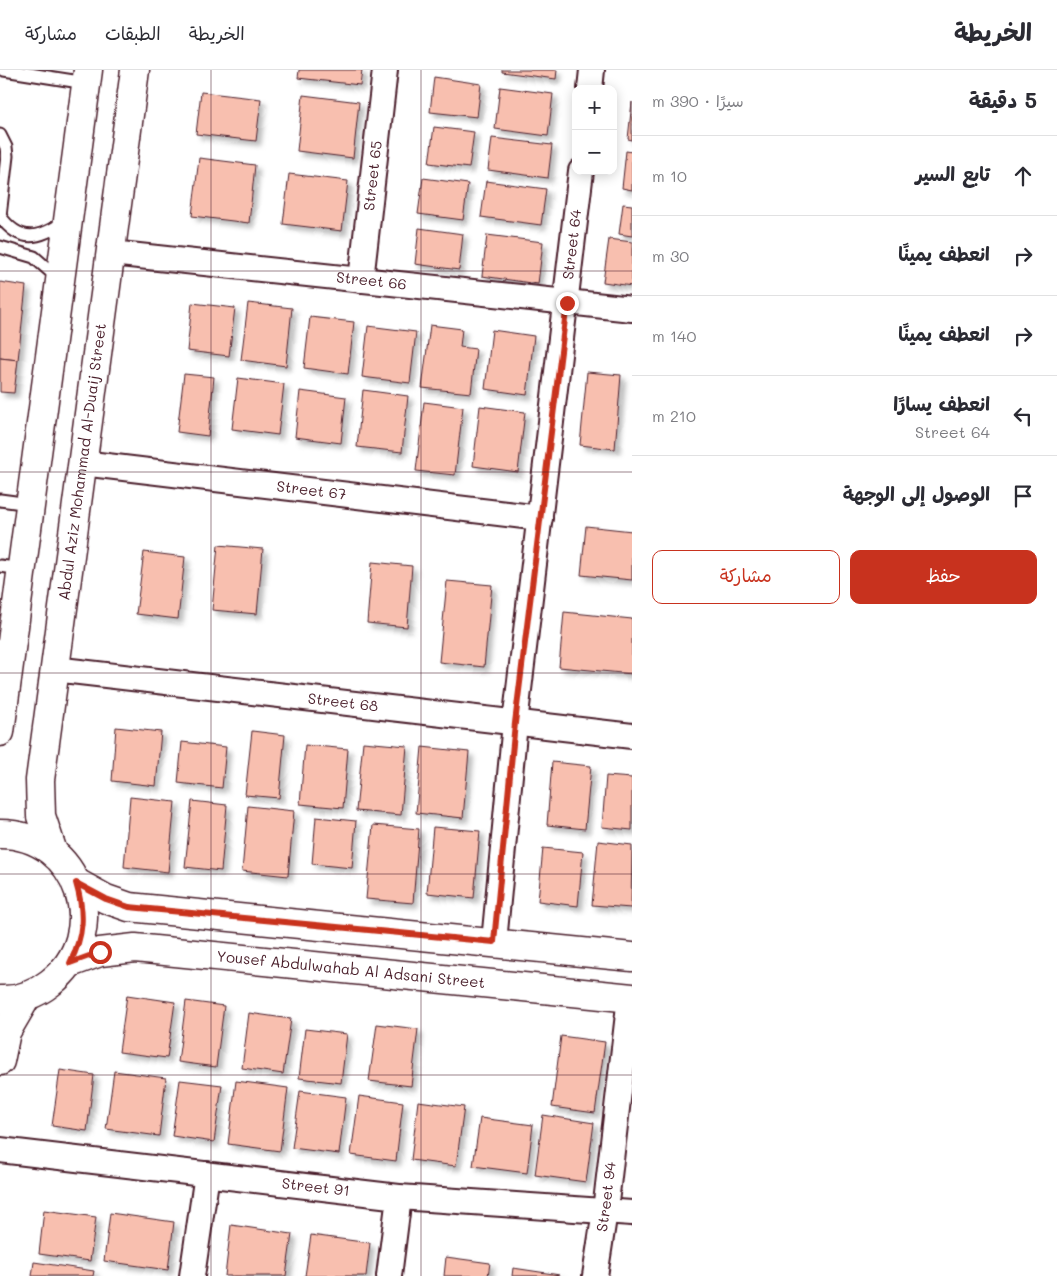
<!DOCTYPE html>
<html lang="ar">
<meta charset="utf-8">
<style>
:root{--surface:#fff;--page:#f7f7f7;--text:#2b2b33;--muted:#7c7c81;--line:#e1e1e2;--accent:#c8321e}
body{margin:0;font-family:Mali,"Playpen Sans Arabic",sans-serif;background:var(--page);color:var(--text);direction:rtl}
.controls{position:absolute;right:15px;top:15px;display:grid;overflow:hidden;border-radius:10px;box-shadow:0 2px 12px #0003}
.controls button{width:45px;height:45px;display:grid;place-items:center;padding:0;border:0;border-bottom:1px solid var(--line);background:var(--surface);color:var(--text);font:25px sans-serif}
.stop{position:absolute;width:15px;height:15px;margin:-11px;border:4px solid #c8321e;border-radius:50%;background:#fff}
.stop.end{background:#c8321e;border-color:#fff;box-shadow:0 1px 5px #0008}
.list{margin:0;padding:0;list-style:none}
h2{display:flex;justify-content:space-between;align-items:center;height:65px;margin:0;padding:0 20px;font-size:21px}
h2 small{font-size:16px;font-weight:400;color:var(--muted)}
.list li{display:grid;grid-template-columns:32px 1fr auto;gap:15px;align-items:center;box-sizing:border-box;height:80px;padding:0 20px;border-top:1px solid var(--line)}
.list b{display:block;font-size:19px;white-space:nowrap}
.list p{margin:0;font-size:16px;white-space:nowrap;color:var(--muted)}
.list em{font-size:16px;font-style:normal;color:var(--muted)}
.actions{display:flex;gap:10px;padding:15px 20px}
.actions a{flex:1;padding:11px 0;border:1px solid var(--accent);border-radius:10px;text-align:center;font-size:18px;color:var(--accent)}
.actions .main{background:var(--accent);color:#fff}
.icon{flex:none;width:28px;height:28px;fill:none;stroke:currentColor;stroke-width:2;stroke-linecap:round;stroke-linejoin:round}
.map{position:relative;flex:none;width:632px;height:1206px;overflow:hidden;direction:ltr}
header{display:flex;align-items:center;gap:30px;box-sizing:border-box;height:70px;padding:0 25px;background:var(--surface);border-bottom:1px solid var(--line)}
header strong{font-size:24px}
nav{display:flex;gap:28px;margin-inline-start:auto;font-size:18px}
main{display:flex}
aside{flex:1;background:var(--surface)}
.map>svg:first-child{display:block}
.building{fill:#f8bfaf;stroke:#4a1f2b;filter:url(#shadow)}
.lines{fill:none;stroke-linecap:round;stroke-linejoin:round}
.service-casing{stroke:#4a1f2b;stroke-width:15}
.minor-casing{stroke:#4a1f2b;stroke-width:28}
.tertiary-casing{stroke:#4a1f2b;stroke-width:31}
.service{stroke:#fff;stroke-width:11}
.minor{stroke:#fff;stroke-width:24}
.tertiary{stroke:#fff;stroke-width:28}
.route{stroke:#c8321e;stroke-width:6}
.grid{fill:none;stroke:#4a1f2b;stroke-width:1;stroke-opacity:0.55}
.labels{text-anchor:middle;stroke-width:4;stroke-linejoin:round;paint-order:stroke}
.street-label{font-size:15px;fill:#4a1f2b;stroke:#fff}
</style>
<header>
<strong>الخريطة</strong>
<nav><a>الخريطة</a><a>الطبقات</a><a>مشاركة</a></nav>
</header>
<main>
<aside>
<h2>5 دقيقة<small>سيرًا · 390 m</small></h2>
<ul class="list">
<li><svg class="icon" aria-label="ahead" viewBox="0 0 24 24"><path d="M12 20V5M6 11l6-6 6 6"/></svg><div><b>تابع السير</b></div><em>10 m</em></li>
<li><svg class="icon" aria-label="right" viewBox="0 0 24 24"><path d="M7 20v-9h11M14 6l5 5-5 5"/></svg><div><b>انعطف يمينًا</b></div><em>30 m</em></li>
<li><svg class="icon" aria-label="right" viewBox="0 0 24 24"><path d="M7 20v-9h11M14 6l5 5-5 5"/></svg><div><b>انعطف يمينًا</b></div><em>140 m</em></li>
<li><svg class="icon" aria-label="left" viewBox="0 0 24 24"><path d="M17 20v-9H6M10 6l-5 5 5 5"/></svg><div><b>انعطف يسارًا</b><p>Street 64</p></div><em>210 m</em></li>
<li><svg class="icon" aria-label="arrive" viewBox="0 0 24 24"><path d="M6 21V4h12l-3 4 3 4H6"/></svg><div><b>الوصول إلى الوجهة</b></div></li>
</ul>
<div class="actions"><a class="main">حفظ</a><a>مشاركة</a></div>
</aside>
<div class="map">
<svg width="632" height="1206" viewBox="0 0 632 1206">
<defs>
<filter id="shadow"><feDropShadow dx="4.5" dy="4.5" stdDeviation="2.5" flood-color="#0004"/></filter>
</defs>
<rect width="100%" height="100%" fill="#fff"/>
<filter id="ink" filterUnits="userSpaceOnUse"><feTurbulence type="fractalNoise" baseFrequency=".02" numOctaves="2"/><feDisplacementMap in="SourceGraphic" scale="10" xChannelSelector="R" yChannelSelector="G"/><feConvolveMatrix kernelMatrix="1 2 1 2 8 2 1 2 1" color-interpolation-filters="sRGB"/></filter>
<g filter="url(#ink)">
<g class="building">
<polygon points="299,0 362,0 360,15 298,8"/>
<polygon points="502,0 557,0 556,9 502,2"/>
<polygon points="434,7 481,14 477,47 430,42"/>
<polygon points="500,17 553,24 548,66 495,59"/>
<polygon points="201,22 261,29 256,71 196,64"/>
<polygon points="303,25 359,32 353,88 297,81"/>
<polygon points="632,32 632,70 628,69"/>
<polygon points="434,57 474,62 469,98 429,93"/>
<polygon points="492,68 552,75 548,108 488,100"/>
<polygon points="626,81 632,82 632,120 622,118"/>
<polygon points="199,88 255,95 249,153 192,146"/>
<polygon points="289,104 348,111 342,161 283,154"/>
<polygon points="423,108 468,114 463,150 418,144"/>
<polygon points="486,111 546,119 541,155 481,147"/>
<polygon points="623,134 632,135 632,166 619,164"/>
<polygon points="419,158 463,164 459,200 415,194"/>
<polygon points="487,165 543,172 538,214 482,206"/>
<polygon points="609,169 632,172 632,216 603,212"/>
<polygon points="0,212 26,216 18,290 0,288"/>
<polygon points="192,233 235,238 229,286 187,281"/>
<polygon points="248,233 292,238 286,296 241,290"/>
<polygon points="310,247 354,252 348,304 304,298"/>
<polygon points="430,255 462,259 460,277 476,279 471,323 422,318"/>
<polygon points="368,256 416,262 410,313 362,307"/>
<polygon points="492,260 534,266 527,325 485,319"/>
<polygon points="0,288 18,290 14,323 0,322"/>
<polygon points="587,302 621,305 615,379 580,375"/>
<polygon points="184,304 214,307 208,366 177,362"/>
<polygon points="238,308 284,314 278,365 232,359"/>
<polygon points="363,320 408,326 402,382 357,377"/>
<polygon points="300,321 346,327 341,373 295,367"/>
<polygon points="424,332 463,337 455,405 416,401"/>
<polygon points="480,336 525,342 518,402 473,396"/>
<polygon points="586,456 632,461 632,510 581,505"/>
<polygon points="218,475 263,479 257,544 212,540"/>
<polygon points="144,482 185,487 178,549 136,544"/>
<polygon points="372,492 412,496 407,557 367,553"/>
<polygon points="447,511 492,515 484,597 439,592"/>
<polygon points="564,542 632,549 632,604 559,597"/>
<polygon points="116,657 161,662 156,716 112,711"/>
<polygon points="252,661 285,665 279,728 245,725"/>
<polygon points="182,672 226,677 222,718 178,713"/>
<polygon points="363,672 407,676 401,745 356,741"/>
<polygon points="305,675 348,679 343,738 300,734"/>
<polygon points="422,677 469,682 463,748 416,743"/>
<polygon points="552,692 591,696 585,759 547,755"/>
<polygon points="606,706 632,708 632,760 602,757"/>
<polygon points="130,727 175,732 168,802 124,797"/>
<polygon points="192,731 227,735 221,801 185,797"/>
<polygon points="248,736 294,741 288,806 242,801"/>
<polygon points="316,747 356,751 352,798 312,794"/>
<polygon points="373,755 419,759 413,833 366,829"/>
<polygon points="433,757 480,761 474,828 427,823"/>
<polygon points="598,771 632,775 631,838 592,835"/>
<polygon points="543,778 583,782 578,836 538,831"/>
<polygon points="127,925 175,932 167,988 119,982"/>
<polygon points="186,931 224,936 216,997 178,992"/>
<polygon points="249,943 291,949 283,1004 242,998"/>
<polygon points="377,954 418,959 411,1016 369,1011"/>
<polygon points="305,959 347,964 341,1013 299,1008"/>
<polygon points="561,966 605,972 595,1043 552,1037"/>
<polygon points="60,1000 94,1005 87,1061 52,1056"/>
<polygon points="114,1001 166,1008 159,1066 106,1059"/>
<polygon points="180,1010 222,1015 214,1072 172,1066"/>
<polygon points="236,1011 288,1018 280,1081 228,1074"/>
<polygon points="300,1021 346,1027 339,1084 292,1078"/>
<polygon points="359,1026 403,1032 396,1091 351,1085"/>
<polygon points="418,1031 464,1037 456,1096 411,1090"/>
<polygon points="543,1045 594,1053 586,1112 535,1105"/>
<polygon points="480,1048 533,1055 527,1103 473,1096"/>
<polygon points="44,1140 96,1147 90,1191 39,1184"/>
<polygon points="110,1143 174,1152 168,1200 104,1191"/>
<polygon points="231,1155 292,1164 286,1206 225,1206"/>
<polygon points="311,1165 370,1173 366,1206 305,1206"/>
<polygon points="446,1187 490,1193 488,1206 444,1206"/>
<polygon points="34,1192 94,1201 93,1206 32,1206"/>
<polygon points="513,1198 560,1205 560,1206 512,1206"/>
</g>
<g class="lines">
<defs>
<g id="service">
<polyline points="4,0 86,13"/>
<polyline points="0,65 6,77 7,86 0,146"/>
<path d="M0 146C20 174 40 169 65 151"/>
<polyline points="0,177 34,187 58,208"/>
<polyline points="0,430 30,434"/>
<polyline points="0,496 22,499"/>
</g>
<g id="minor">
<polyline points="590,19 592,0"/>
<path id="s1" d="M111 183 632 239"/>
<path id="s2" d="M361 210 385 0"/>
<path id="s3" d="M82 393 540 448"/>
<path id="s4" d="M54 599 632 666"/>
<path id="s5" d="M494 872 515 653 581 101"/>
<path id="s6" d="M0 1080 399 1127 632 1143"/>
<polyline points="192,1206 207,1104"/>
<polyline points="389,1206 399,1127"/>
<path id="s7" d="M595 1206 605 1141 630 927"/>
</g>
<g id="tertiary">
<polyline points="0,662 88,0"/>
<path d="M0 764C80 764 113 865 50 913 36 924 18 931 0 930"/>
<path id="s8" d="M53 782 41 746 40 710 135 0"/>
<polyline points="77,813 106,829 129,837 632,887"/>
<path id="s9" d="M70 893 100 882 135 878 632 928"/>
<polyline points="0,991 6,962 27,926"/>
</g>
</defs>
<use href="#service" class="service-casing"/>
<use href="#minor" class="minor-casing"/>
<use href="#tertiary" class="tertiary-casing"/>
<use href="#service" class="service"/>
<use href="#minor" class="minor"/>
<use href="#tertiary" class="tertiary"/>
</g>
</g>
<g class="lines" filter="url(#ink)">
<path class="route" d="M100 882 70 893C84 865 85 843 76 813L106 829 129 837 494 872 515 653 567 233"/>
</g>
<path class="grid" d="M211 0V1206M421 0V1206M0 201H632M0 402H632M0 603H632M0 804H632M0 1005H632"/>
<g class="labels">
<g class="street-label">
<text dy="5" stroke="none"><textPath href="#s2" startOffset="105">Street 65</textPath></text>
<text dy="5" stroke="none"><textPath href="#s5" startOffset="702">Street 64</textPath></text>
<text dy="5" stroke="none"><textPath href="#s1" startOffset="262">Street 66</textPath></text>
<text dy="5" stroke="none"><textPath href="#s8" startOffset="395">Abdul Aziz Mohammad Al-Duaij Street</textPath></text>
<text dy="5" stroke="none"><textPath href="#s3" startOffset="231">Street 67</textPath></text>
<text dy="5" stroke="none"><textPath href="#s4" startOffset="291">Street 68</textPath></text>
<text dy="5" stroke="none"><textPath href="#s9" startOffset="284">Yousef Abdulwahab Al Adsani Street</textPath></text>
<text dy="5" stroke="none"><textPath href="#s6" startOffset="318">Street 91</textPath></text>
<text dy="5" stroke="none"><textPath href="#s7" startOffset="80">Street 94</textPath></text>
</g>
</g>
</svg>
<div class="controls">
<button>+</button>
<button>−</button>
</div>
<div class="stop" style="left:100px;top:882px"></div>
<div class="stop end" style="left:567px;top:233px"></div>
</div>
</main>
